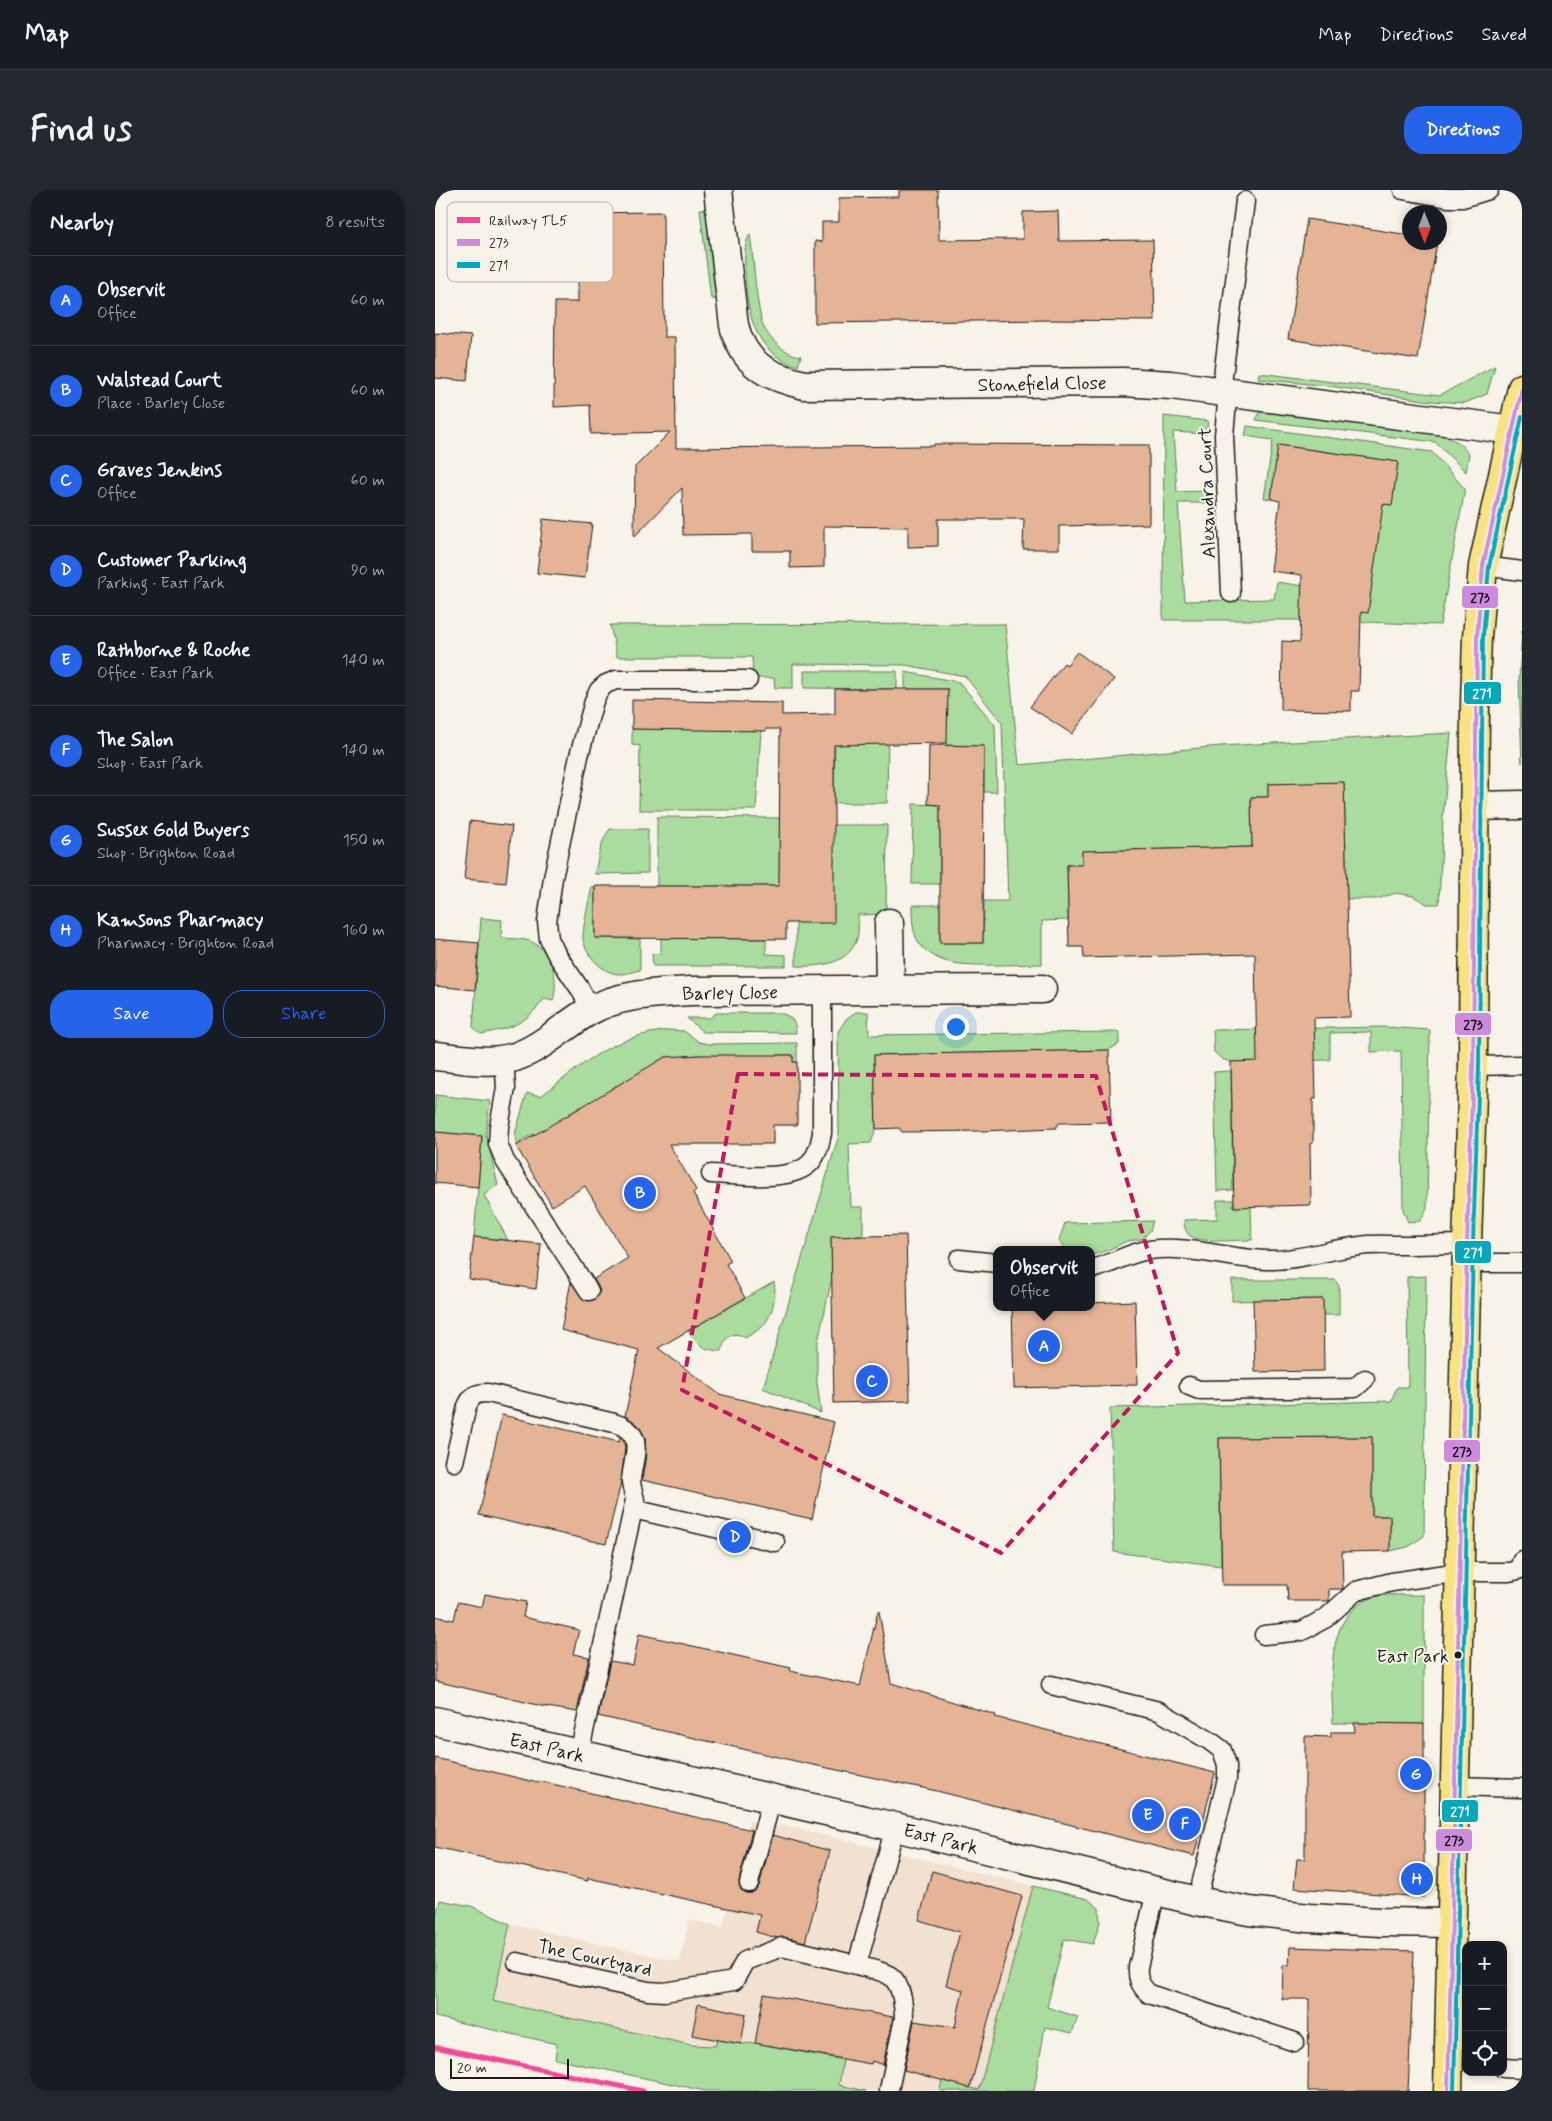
<!DOCTYPE html>
<meta charset="utf-8">
<style>
:root{--surface:#171b24;--page:#242831;--text:#f1f3f6;--muted:#9ea1a6;--line:#363941;--accent:#2563eb}
body{margin:0;font-family:Mynerve,sans-serif;background:var(--page);color:var(--text)}
.controls{position:absolute;right:15px;bottom:15px;display:grid;overflow:hidden;border-radius:10px;box-shadow:0 2px 8px #0003}
.controls button{width:45px;height:45px;display:grid;place-items:center;padding:0;border:0;border-bottom:1px solid var(--line);background:var(--surface);color:var(--text);font:25px sans-serif}
.compass{position:absolute;left:967px;top:15px;width:45px;height:45px;border-radius:50%;background:var(--surface);box-shadow:0 2px 8px #0003;rotate:179deg}
.scale{position:absolute;left:15px;bottom:12px;width:119px;box-sizing:border-box;padding-left:5px;border:2px solid #1c1c1c;border-top:0;font-size:14px;line-height:18px;white-space:nowrap;color:#1c1c1c;-webkit-text-stroke:4px #f7f3e8;paint-order:stroke}
.you{position:absolute;left:520px;top:836px;width:18px;height:18px;margin:-12px;border:4px solid #fff;border-radius:50%;background:#1a73e8;box-shadow:0 0 0 8px #1a73e833}
.badge{display:grid;place-items:center;width:32px;height:32px;border-radius:50%;background:var(--accent);color:#fff;font-size:16px;font-weight:700}
.pin{position:absolute;translate:-50% -50%;border:2px solid #fff;box-shadow:0 1px 5px #0006}
.popup{position:absolute;left:558px;top:1056px;width:102px;height:65px;box-sizing:border-box;display:grid;place-content:center;border-radius:10px;background:var(--surface);filter:drop-shadow(0 1px 4px #0005);font-size:16px;white-space:nowrap;color:var(--muted)}
.popup b{font-size:19px;color:var(--text)}
.popup::after{content:'';position:absolute;left:50%;top:100%;margin-left:-10px;border:10px solid transparent;border-top-color:var(--surface)}
.list{margin:0;padding:0;list-style:none}
h2{display:flex;justify-content:space-between;align-items:center;height:65px;margin:0;padding:0 20px;font-size:21px}
h2 small{font-size:16px;font-weight:400;color:var(--muted)}
.list li{display:grid;grid-template-columns:32px 1fr auto;gap:15px;align-items:center;box-sizing:border-box;height:90px;padding:0 20px;border-top:1px solid var(--line)}
.list b{display:block;font-size:19px;white-space:nowrap}
.list p{margin:0;font-size:16px;white-space:nowrap;color:var(--muted)}
.list em{font-size:16px;font-style:normal;color:var(--muted)}
.actions{display:flex;gap:10px;padding:15px 20px}
.actions a{flex:1;padding:11px 0;border:1px solid var(--accent);border-radius:20px;text-align:center;font-size:18px;color:var(--accent)}
.actions .main{background:var(--accent);color:#fff}
.icon{flex:none;width:28px;height:28px;fill:none;stroke:currentColor;stroke-width:2;stroke-linecap:round;stroke-linejoin:round}
.map{position:relative;flex:none;width:1087px;height:1901px;overflow:hidden;border-radius:20px}
header{display:flex;align-items:center;gap:30px;box-sizing:border-box;height:70px;padding:0 25px;background:var(--surface);border-bottom:1px solid var(--line)}
header strong{font-size:24px}
nav{display:flex;gap:28px;margin-inline-start:auto;font-size:18px}
.intro{display:flex;align-items:center;justify-content:space-between;box-sizing:border-box;height:120px;padding:0 30px}
h1{margin:0;font-size:35px}
.button{padding:12px 22px;border-radius:20px;background:var(--accent);color:#fff;font-size:18px;font-weight:700}
main{display:flex;gap:30px;padding:0 30px}
aside{flex:1;background:var(--surface);border-radius:20px;box-shadow:0 2px 8px #0003}
.map>svg:first-child{display:block}
.built{fill:#f2e0d0}
.green{fill:#a9dc9e;stroke:#627c5d}
.building{fill:#e5b497;stroke:#1c1c1c}
.lines{fill:none;stroke-linecap:round;stroke-linejoin:round}
.lane-casing{stroke:#1c1c1c;stroke-width:21}
.street-casing{stroke:#1c1c1c;stroke-width:31}
.primary-casing{stroke:#1c1c1c;stroke-width:31}
.lane{stroke:#f7f3e8;stroke-width:18}
.street{stroke:#f7f3e8;stroke-width:28}
.primary{stroke:#f8e281;stroke-width:28}
.bus-1-casing{stroke:#f7f3e8;stroke-width:8}
.bus-2-casing{stroke:#f7f3e8;stroke-width:8}
.bus-1{stroke:#ce8bdc;stroke-width:4}
.bus-2{stroke:#03a8ba;stroke-width:4}
.rail-1-casing{stroke:#f7f3e8;stroke-width:9}
.rail-1{stroke:#ee4b95;stroke-width:5}
.marked{fill:none;stroke:#c2185b;stroke-width:4;stroke-dasharray:10 6;stroke-linejoin:round}
.bus-dot{fill:#1c1c1c;stroke:#f7f3e8;stroke-width:2}
.labels{text-anchor:middle;stroke-width:4;stroke-linejoin:round;paint-order:stroke}
.bus-label{font-size:18px;fill:#1c1c1c;stroke:#f7f3e8;text-anchor:end}
.street-label{font-size:19px;fill:#1c1c1c;stroke:#f7f3e8}
.key{fill:#f7f3e8;stroke:#b5b2ab;stroke-width:1}
.key-label{font-size:14px;fill:#1c1c1c}
.line-badge{stroke:#f7f3e8;stroke-width:2}
.badge-label{font-size:14px;text-anchor:middle;font-weight:bold;fill:#fff}
.pale-badge-label{font-size:14px;text-anchor:middle;font-weight:bold;fill:#111}
</style>
<header>
<strong>Map</strong>
<nav><a>Map</a><a>Directions</a><a>Saved</a></nav>
</header>
<div class="intro"><h1>Find us</h1><a class="button">Directions</a></div>
<main>
<aside>
<h2>Nearby<small>8 results</small></h2>
<ul class="list">
<li><span class="badge">A</span><div><b>Observit</b><p>Office</p></div><em>60 m</em></li>
<li><span class="badge">B</span><div><b>Walstead Court</b><p>Place · Barley Close</p></div><em>60 m</em></li>
<li><span class="badge">C</span><div><b>Graves Jenkins</b><p>Office</p></div><em>60 m</em></li>
<li><span class="badge">D</span><div><b>Customer Parking</b><p>Parking · East Park</p></div><em>90 m</em></li>
<li><span class="badge">E</span><div><b>Rathborne &amp; Roche</b><p>Office · East Park</p></div><em>140 m</em></li>
<li><span class="badge">F</span><div><b>The Salon</b><p>Shop · East Park</p></div><em>140 m</em></li>
<li><span class="badge">G</span><div><b>Sussex Gold Buyers</b><p>Shop · Brighton Road</p></div><em>150 m</em></li>
<li><span class="badge">H</span><div><b>Kamsons Pharmacy</b><p>Pharmacy · Brighton Road</p></div><em>160 m</em></li>
</ul>
<div class="actions"><a class="main">Save</a><a>Share</a></div>
</aside>
<div class="map">
<svg width="1087" height="1901" viewBox="0 0 1087 1901">
<rect width="100%" height="100%" fill="#f7f3e8"/>
<filter id="ink" filterUnits="userSpaceOnUse"><feTurbulence type="fractalNoise" baseFrequency=".02" numOctaves="2"/><feDisplacementMap in="SourceGraphic" scale="10" xChannelSelector="R" yChannelSelector="G"/><feConvolveMatrix kernelMatrix="1 2 1 2 8 2 1 2 1" color-interpolation-filters="sRGB"/></filter>
<g filter="url(#ink)">
<polygon class="built" points="314,1630 339,1637 347,1635 598,1696 544,1901 408,1901 280,1856 256,1855 58,1811 75,1734 245,1772 254,1730 288,1737"/>
<g class="green">
<polygon points="265,19 276,19 286,109 276,109"/>
<path d="M315 44C319 72 320 102 326 129 330 146 348 164 366 166L363 176C318 164 312 121 310 82 310 68 308 56 315 44Z"/>
<polygon points="1060,176 1052,204 1030,213 995,211 894,196 823,189 824,183 1005,205"/>
<polygon points="826,220 1008,245 1023,252 1034,264 1031,282 1000,252 821,230"/>
<polygon points="729,226 773,231 771,244 738,242 742,302 770,301 770,313 743,313 750,411 839,409 842,392 874,397 948,314 957,315 963,272 844,255 836,309 829,308 838,250 810,246 812,236 997,262 1030,299 1005,435 882,430 728,430"/>
<path d="M570 434 584 575 786 556 1016 543 1008 628 1004 714H992L978 706 961 703 942 709H912L909 593 833 594V607H816L817 657 647 661V675H632L633 730 607 731V774C583 774 530 778 510 771 500 768 490 761 484 753 477 742 477 728 477 715H505V753H548L549 711H573L567 533 530 486 470 475 358 474V498H340L339 488H318L317 467H182L175 435Z"/>
<polygon points="1087,441 1087,573 1084,489"/>
<polygon points="369,481 462,481 462,499 369,498"/>
<polygon points="470,482 524,492 560,535 562,602 549,602 549,556 505,555 505,543 512,499 470,499"/>
<polygon points="197,539 326,540 321,620 204,620 205,556 197,555"/>
<polygon points="400,543 453,543 452,613 399,613"/>
<polygon points="478,614 505,615 505,694 477,694"/>
<polygon points="222,627 345,628 344,696 222,696"/>
<path d="M399 635H452L451 724 423 725C423 732 424 742 422 749 413 775 384 777 361 776V733Z"/>
<path d="M175 639H213V683L160 684C163 668 165 652 175 639Z"/>
<path d="M160 696V748L205 749V780C196 782 187 786 178 783 165 780 151 764 148 750 147 739 154 710 157 697Z"/>
<path d="M46 728 67 730 66 748C75 749 89 748 97 752 118 762 124 791 118 811L109 809C90 835 76 838 46 844L38 837Z"/>
<polygon points="226,748 331,749 331,764 351,765 351,776 218,776 217,764 226,763"/>
<polygon points="421,822 433,822 434,845 684,842 684,854 674,860 439,865 441,939 436,953 414,954 416,1017 428,1017 428,1044 425,1046 396,1047 397,1088 382,1156 382,1192 386,1223 328,1198 404,945 403,842 411,829"/>
<path d="M281 823H345C356 826 361 831 361 843L268 842 252 828H275Z"/>
<polygon points="950,837 995,840 992,1019 985,1031 973,1032 968,1020 966,861 936,862 936,842 895,843 895,870 796,872 787,869 779,862 778,840"/>
<path d="M235 840 249 841 264 852 273 854 362 853V872H358V865H342V871L264 865 250 866 186 901 182 895 169 904 151 921 147 916 134 924 137 930 103 950 98 944 85 951 89 958 84 961 80 944 92 903 106 906C151 872 177 846 235 840Z"/>
<polygon points="796,881 798,1000 782,1001 779,882"/>
<polygon points="0,905 55,911 51,944 63,995 49,1005 73,1050 39,1047 47,946 0,942"/>
<path d="M782 1010H799V1017L816 1016 817 1050C802 1050 765 1054 754 1045 750 1041 749 1035 749 1030L782 1029Z"/>
<polygon points="718,1031 715,1041 707,1049 692,1051 673,1060 657,1065 656,1060 630,1060 624,1050 630,1033"/>
<polygon points="991,1086 989,1346 973,1357 955,1361 955,1326 937,1326 937,1247 784,1248 786,1376 679,1362 675,1218 956,1211 962,1197 973,1197 972,1087"/>
<polygon points="797,1090 900,1090 904,1096 904,1125 888,1125 887,1109 797,1111"/>
<path d="M339 1092C342 1106 337 1127 327 1137 322 1141 315 1145 310 1148 299 1139 288 1148 287 1161 270 1161 261 1154 253 1141Z"/>
<path d="M989 1405V1534L898 1533C897 1490 888 1424 939 1407 952 1403 975 1406 989 1405Z"/>
<polygon points="598,1696 653,1709 664,1718 665,1732 658,1754 629,1749 612,1817 643,1827 637,1843 610,1837 599,1901 505,1901 507,1890 544,1900"/>
<polygon points="5,1710 36,1716 75,1734 58,1811 256,1855 280,1856 282,1850 306,1854 320,1853 408,1870 404,1895 431,1901 270,1901 120,1869 122,1854 0,1827 0,1730"/>
</g>
<g class="building">
<polygon points="464,0 503,0 504,50 588,49 588,22 623,21 624,51 718,50 720,131 617,130 380,133 380,51 387,52 387,32 404,32 404,8 464,7"/>
<polygon points="228,22 229,147 240,147 241,258 499,256 499,254 714,255 714,334 624,336 624,359 588,359 589,329 503,329 503,356 473,357 473,337 389,336 389,377 355,378 355,361 317,361 317,344 248,345 247,298 199,347 200,277 235,242 156,244 155,215 119,217 120,112 143,112 143,23"/>
<polygon points="872,29 974,45 974,52 1002,52 983,169 853,149"/>
<polygon points="0,143 36,146 32,191 0,188"/>
<polygon points="843,255 963,272 957,315 948,314 933,423 926,422 924,501 916,501 916,521 846,520 847,451 865,452 867,385 836,381 845,311 836,309"/>
<polygon points="108,329 157,334 150,388 102,383"/>
<polygon points="642,462 679,489 637,544 595,517 629,473 632,475"/>
<polygon points="400,499 513,499 512,553 399,555 399,733 351,733 351,749 160,748 160,696 344,696 345,539 331,539 331,541 197,539 197,510 347,513 347,525 400,524"/>
<polygon points="494,555 549,556 548,753 505,753 505,615 493,614"/>
<polygon points="909,592 915,827 879,828 881,909 878,909 878,953 875,954 876,1015 799,1017 796,872 822,871 820,764 649,768 648,757 634,757 632,675 647,675 647,661 817,657 816,607 833,607 833,594"/>
<polygon points="35,631 77,636 71,693 29,689"/>
<polygon points="0,749 44,753 40,800 0,796"/>
<polygon points="674,860 676,932 624,933 621,938 546,941 467,942 464,938 441,939 439,865"/>
<polygon points="265,865 358,865 358,872 362,872 362,935 338,935 338,954 234,954 261,1000 258,1003 296,1071 291,1074 310,1108 223,1158 284,1204 399,1232 377,1329 207,1290 211,1265 210,1247 203,1235 190,1226 204,1160 126,1140 136,1092 149,1110 159,1110 165,1101 159,1089 193,1068 150,996 117,1016 81,956 230,867"/>
<polygon points="0,942 47,946 43,997 0,993"/>
<polygon points="471,1045 475,1211 399,1213 396,1047"/>
<polygon points="39,1047 106,1054 101,1099 34,1089"/>
<polygon points="888,1109 889,1181 820,1182 818,1110"/>
<polygon points="700,1111 702,1195 579,1198 577,1117 656,1117 656,1113"/>
<polygon points="67,1225 184,1252 185,1248 188,1250 190,1257 186,1293 171,1354 44,1325"/>
<polygon points="937,1247 937,1326 955,1326 955,1361 907,1362 908,1399 894,1399 894,1411 853,1411 852,1395 787,1395 784,1248"/>
<polygon points="50,1404 91,1412 88,1427 144,1440 138,1464 154,1467 142,1522 107,1516 0,1491 0,1426 19,1430 23,1412 47,1417"/>
<polygon points="443,1421 444,1421 456,1493 561,1525 560,1527 780,1583 759,1666 502,1601 369,1573 163,1526 175,1471 198,1475 204,1444 356,1478 355,1481 425,1496"/>
<polygon points="919,1533 989,1534 989,1707 859,1698 862,1669 870,1669 870,1546 896,1547 896,1542 920,1542"/>
<polygon points="0,1568 104,1593 104,1591 317,1640 304,1691 306,1700 312,1703 317,1703 324,1696 338,1645 395,1661 370,1752 349,1747 342,1748 321,1742 325,1725 153,1688 153,1691 0,1657"/>
<polygon points="497,1681 587,1706 535,1898 469,1880 479,1831 520,1837 528,1800 511,1795 525,1742 484,1730"/>
<polygon points="855,1757 979,1761 973,1901 873,1901 874,1809 847,1809 848,1775 854,1775"/>
<polygon points="329,1804 458,1827 448,1875 437,1871 436,1874 320,1853"/>
<polygon points="263,1814 311,1824 306,1854 257,1845"/>
</g>
<g class="lines">
<defs>
<g id="lane">
<polyline points="968,0 1013,8 1028,8 1054,0"/>
<polyline points="786,202 810,11"/>
<polyline points="793,202 789,245 796,403"/>
<polyline points="1048,376 1087,381"/>
<polyline points="156,820 145,799 122,765 114,749 112,732 118,688 144,566 159,511 164,500 171,494 181,490 313,490"/>
<polyline points="69,869 71,898 64,937 63,954 70,971 154,1101"/>
<polyline points="1038,876 1087,875"/>
<path d="M276 984C302 985 358 993 376 972 383 963 385 954 387 943V800"/>
<polyline points="524,1069 562,1073"/>
<polyline points="1032,1073 1087,1073"/>
<path d="M656 1079C677 1075 694 1062 714 1060 756 1054 797 1071 839 1070 870 1069 895 1059 925 1056 937 1054 950 1055 963 1055 986 1055 1009 1054 1032 1054"/>
<polyline points="754,1196 764,1200 920,1198 930,1189"/>
<path d="M19 1272 32 1216C37 1205 41 1203 53 1203L179 1233C212 1243 198 1266 196 1290 196 1297 199 1303 200 1310L144 1564"/>
<polyline points="198,1319 340,1352"/>
<polyline points="829,1445 867,1441 891,1428 921,1401 957,1392 1025,1382 1074,1382 1083,1380 1087,1370"/>
<polyline points="616,1495 724,1521 775,1551 787,1560 792,1575 792,1589 762,1711"/>
<polyline points="1019,1596 1087,1598"/>
<polyline points="314,1693 337,1608"/>
<path d="M721 1701 703 1777C702 1789 705 1795 714 1804L860 1852"/>
<polyline points="82,1772 213,1801 229,1802 299,1791 310,1771 347,1757 422,1775"/>
<polyline points="1068,1878 1087,1879"/>
<path d="M454 1900 469 1828C469 1821 468 1815 467 1808 461 1779 446 1783 422 1775L460 1637"/>
</g>
<g id="street">
<path d="M283 0 299 135C308 174 333 187 370 195L688 192 736 195 1078 240"/>
<polyline points="1039,616 1087,615"/>
<polyline points="454,733 455,800"/>
<path d="M0 866C26 868 54 875 80 867 107 858 130 835 154 821 184 804 222 803 255 801L607 799"/>
<polyline points="0,1531 460,1637 762,1711 814,1721 874,1728 946,1732 1017,1733"/>
</g>
<polyline id="primary" points="1013,1901 1032,1054 1038,876 1040,513 1042,447 1048,376 1087,198"/>
</defs>
<use href="#lane" class="lane-casing"/>
<use href="#street" class="street-casing"/>
<use href="#primary" class="primary-casing"/>
<use href="#lane" class="lane"/>
<use href="#street" class="street"/>
<use href="#primary" class="primary"/>
<defs>
<polyline id="bus-1" points="1013,1901 1032,1054 1038,876 1042,447 1048,376 1087,198"/>
<polyline id="bus-2" points="1019,1901 1038,1054 1044,876 1048,447 1054,377 1087,227"/>
</defs>
<use href="#bus-1" class="bus-1-casing"/>
<use href="#bus-2" class="bus-2-casing"/>
<use href="#bus-1" class="bus-1"/>
<use href="#bus-2" class="bus-2"/>
<defs>
<polyline id="rail-1" points="0,1857 208,1901"/>
</defs>
<use href="#rail-1" class="rail-1-casing"/>
<use href="#rail-1" class="rail-1"/>
</g>
</g>
<path class="marked" d="M303 884 661 886 743 1163 566 1363 247 1200Z"/>
<circle class="bus-dot" cx="1023" cy="1465" r="4.5"/>
<g class="labels">
<g class="bus-label">
<text x="1014" y="1472">East Park</text>
</g>
<g class="street-label">
<text transform="translate(607 193) rotate(-1)" y="7">Stonefield Close</text>
<text transform="translate(771 303) rotate(-92)" y="7">Alexandra Court</text>
<text transform="translate(295 802) rotate(-1)" y="7">Barley Close</text>
<text transform="translate(112 1557) rotate(13)" y="7">East Park</text>
<text transform="translate(506 1648) rotate(14)" y="7">East Park</text>
<text transform="translate(160 1767) rotate(12)" y="7">The Courtyard</text>
</g>
</g>
<rect x="12" y="12" width="166" height="80" rx="8" class="key"/>
<rect x="22" y="27" width="23" height="6" fill="#ee4b95"/>
<rect x="22" y="49" width="23" height="7" fill="#ce8bdc"/>
<rect x="22" y="72" width="23" height="6" fill="#03a8ba"/>
<g class="key-label">
<text x="54" y="35">Railway TL5</text>
<text x="54" y="57">273</text>
<text x="54" y="80">271</text>
</g>
<g class="line-badge">
<rect x="1026" y="395" width="38" height="24" rx="5" fill="#ce8bdc"/>
<rect x="1028" y="491" width="39" height="24" rx="5" fill="#03a8ba"/>
<rect x="1019" y="822" width="38" height="24" rx="5" fill="#ce8bdc"/>
<rect x="1019" y="1050" width="38" height="24" rx="5" fill="#03a8ba"/>
<rect x="1008" y="1249" width="38" height="24" rx="5" fill="#ce8bdc"/>
<rect x="1006" y="1609" width="38" height="24" rx="5" fill="#03a8ba"/>
<rect x="1000" y="1638" width="38" height="24" rx="5" fill="#ce8bdc"/>
</g>
<g class="badge-label">
<text x="1047" y="508">271</text>
<text x="1038" y="1067">271</text>
<text x="1025" y="1626">271</text>
</g>
<g class="pale-badge-label">
<text x="1045" y="412">273</text>
<text x="1038" y="839">273</text>
<text x="1027" y="1266">273</text>
<text x="1019" y="1655">273</text>
</g>
</svg>
<div class="controls">
<button>+</button>
<button>−</button>
<button><svg class="icon" aria-label="locate" viewBox="0 0 24 24"><circle cx="12" cy="12" r="6"/><path d="M12 2v4M12 18v4M2 12h4M18 12h4"/></svg></button>
</div>
<svg class="compass" viewBox="-18 -18 36 36"><path d="M0-13l5 13h-10z" fill="#e53935"/><path d="M0 13l5-13h-10z" fill="#9ea1a6"/></svg>
<div class="scale">20 m</div>
<div class="you"></div>
<div class="pin badge" style="left:609px;top:1156px">A</div>
<div class="popup"><b>Observit</b>Office</div>
<div class="pin badge" style="left:205px;top:1003px">B</div>
<div class="pin badge" style="left:437px;top:1191px">C</div>
<div class="pin badge" style="left:300px;top:1347px">D</div>
<div class="pin badge" style="left:713px;top:1625px">E</div>
<div class="pin badge" style="left:750px;top:1634px">F</div>
<div class="pin badge" style="left:981px;top:1584px">G</div>
<div class="pin badge" style="left:982px;top:1689px">H</div>
</div>
</main>
